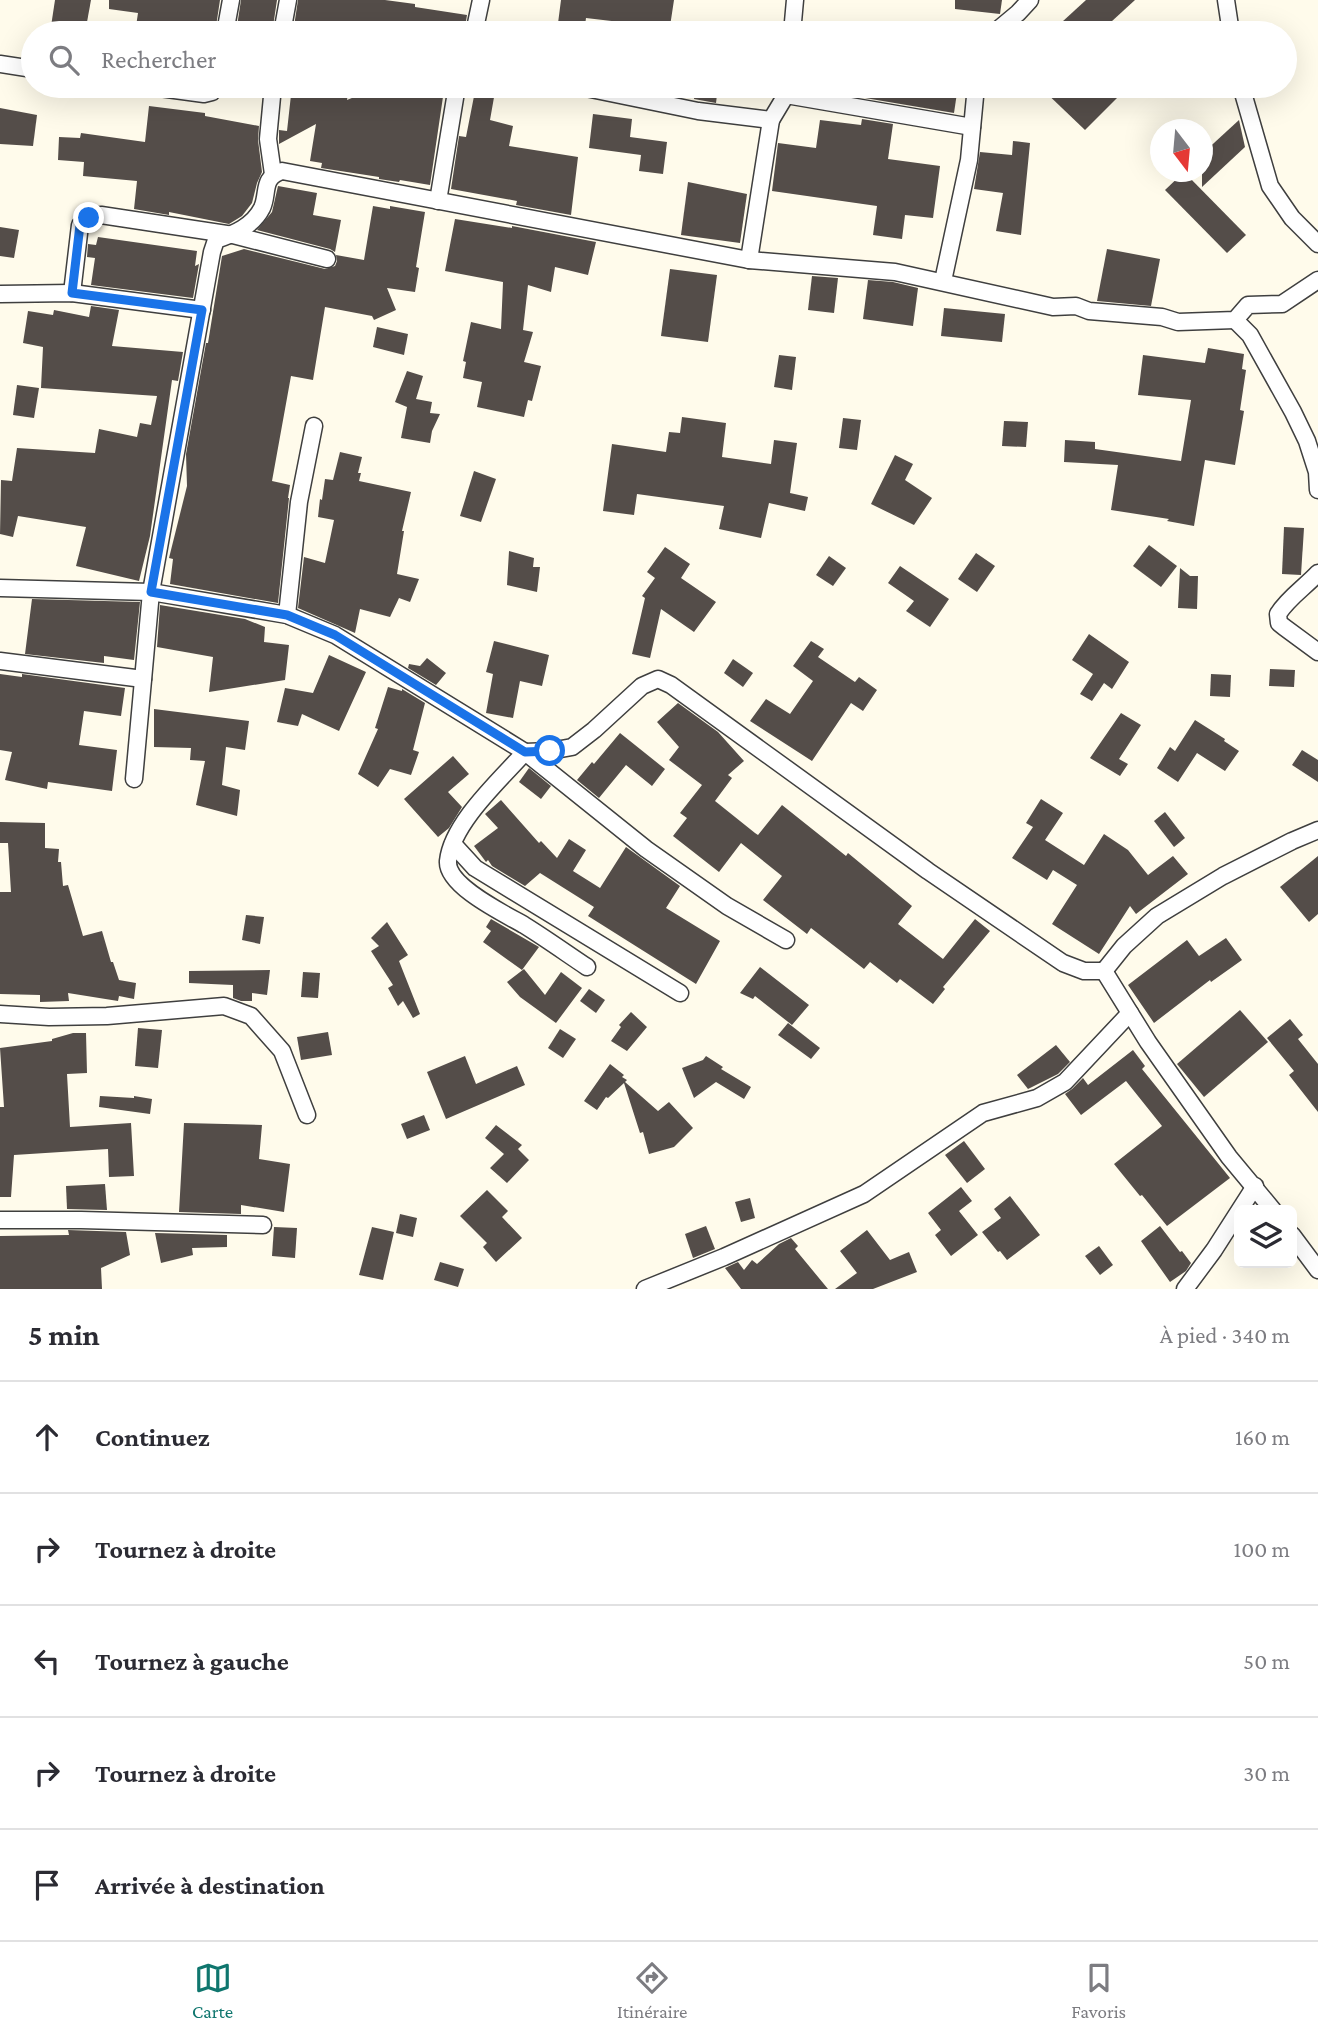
<!DOCTYPE html>
<html lang="fr">
<meta charset="utf-8">
<style>
:root{--surface:#fff;--page:#f2f2f3;--text:#2b2b33;--muted:#7c7c81;--line:#e1e1e2;--accent:#0f766e}
body{margin:0;font-family:"Crimson Pro",serif;background:var(--page);color:var(--text)}
.controls{position:absolute;right:21px;bottom:21px;display:grid;overflow:hidden;border-radius:10px;box-shadow:0 7px 28px #0002}
.controls button{width:63px;height:63px;display:grid;place-items:center;padding:0;border:0;border-bottom:2px solid var(--line);background:var(--surface);color:var(--text);font:35px sans-serif}
.compass{position:absolute;left:1150px;top:119px;width:63px;height:63px;border-radius:50%;background:var(--surface);box-shadow:0 7px 28px #0002;rotate:164deg}
.stop{position:absolute;width:21px;height:21px;margin:-16px;border:5px solid #1a73e8;border-radius:50%;background:#fff}
.stop.end{background:#1a73e8;border-color:#fff;box-shadow:0 2px 7px #0008}
.list{margin:0;padding:0;list-style:none}
h2{display:flex;justify-content:space-between;align-items:center;height:91px;margin:0;padding:0 28px;font-size:30px}
h2 small{font-size:23px;font-weight:400;color:var(--muted)}
.list li{display:grid;grid-template-columns:46px 1fr auto;gap:21px;align-items:center;box-sizing:border-box;height:112px;padding:0 28px;border-top:2px solid var(--line)}
.list b{display:block;font-size:26px;white-space:nowrap}
.list em{font-size:23px;font-style:normal;color:var(--muted)}
.icon{flex:none;width:38px;height:38px;fill:none;stroke:currentColor;stroke-width:2;stroke-linecap:round;stroke-linejoin:round}
.map{position:relative;flex:none;width:1318px;height:1289px;overflow:hidden}
.search{position:absolute;background:var(--surface);box-shadow:0 7px 28px #0002;left:21px;right:21px;top:21px;height:77px;display:flex;align-items:center;gap:18px;box-sizing:border-box;padding:0 24px;border-radius:38px;color:var(--muted);font-size:26px}
.sheet{height:651px;background:var(--surface)}
nav{display:flex;justify-content:space-around;align-items:center;box-sizing:border-box;height:98px;border-top:2px solid var(--line);background:var(--surface);font-size:19px;color:var(--muted)}
nav a{display:grid;justify-items:center;gap:4px}
nav .on{color:var(--accent)}
.map>svg:first-child{display:block}
.building{fill:#544d49}
.lines{fill:none;stroke-linecap:round;stroke-linejoin:round}
.minor-casing{stroke:#3f3f3f;stroke-width:19}
.minor{stroke:#fff;stroke-width:16}
.route{stroke:#1a73e8;stroke-width:9}
</style>
<div class="map">
<svg width="1318" height="1289" viewBox="0 0 1318 1289">
<rect width="100%" height="100%" fill="#fffbeb"/>
<g class="building">
<polygon points="55,0 91,0 85,33 50,33"/>
<polygon points="109,0 220,0 215,33 135,33 138,13 109,9"/>
<polygon points="241,0 277,0 272,33 236,33"/>
<polygon points="298,0 385,0 415,4 415,7 467,15 464,33 293,33"/>
<polygon points="561,0 674,0 669,33 620,26 620,22 586,18 584,33 557,31"/>
<polygon points="955,0 1002,0 1000,14 955,9"/>
<polygon points="1086,0 1135,0 1099,33 1050,33"/>
<polygon points="292,86 349,86 347,100 381,86 415,86 444,90 430,185 400,180 399,182 379,179 379,177 321,168 322,163 310,161 316,124 279,144 279,130 287,131"/>
<polygon points="476,86 496,86 490,120 513,126 509,146 578,157 571,215 516,205 517,201 451,189 459,136 466,137"/>
<polygon points="696,86 718,86 716,103 694,99"/>
<polygon points="868,86 958,86 954,113 865,98"/>
<polygon points="1039,86 1129,86 1085,130"/>
<polygon points="149,106 205,113 205,116 259,126 258,140 262,172 257,183 252,203 242,216 229,224 169,212 169,215 134,209 137,181 83,176 84,162 58,160 59,137 80,138 81,133 145,142"/>
<polygon points="0,108 37,115 33,146 0,144"/>
<polygon points="593,114 632,119 630,137 667,142 663,174 639,171 641,155 589,148"/>
<polygon points="862,119 893,124 888,159 940,166 933,218 905,215 902,239 873,235 877,206 772,191 778,143 816,148 820,120 861,125"/>
<polygon points="1239,120 1245,147 1202,187 1202,154"/>
<polygon points="1013,141 1030,143 1021,235 996,231 1003,193 974,189 980,152 1012,155"/>
<polygon points="1184,172 1246,235 1227,253 1165,190"/>
<polygon points="688,182 747,194 740,243 681,235"/>
<polygon points="278,186 317,193 313,215 341,220 335,252 330,249 257,230 272,212"/>
<polygon points="373,206 390,209 390,206 425,212 416,267 419,268 415,292 387,288 396,310 374,320 372,316 325,307 313,380 291,376 272,481 290,485 288,498 289,498 278,603 170,584 173,559 169,558 187,486 186,454 206,343 208,343 222,256 244,249 325,269 335,266 337,261 336,255 364,260"/>
<polygon points="455,219 512,228 512,226 596,242 588,275 555,267 551,292 528,285 523,330 533,332 524,362 541,366 532,401 528,400 524,417 477,407 482,382 463,378 466,362 463,361 471,322 501,329 503,282 445,271"/>
<polygon points="0,227 19,230 14,258 0,256"/>
<polygon points="98,237 197,251 195,266 199,264 193,298 91,285 95,258 87,257 88,244 96,245"/>
<polygon points="1107,249 1160,259 1151,306 1097,301"/>
<polygon points="670,269 717,275 708,342 661,336"/>
<polygon points="812,276 838,278 834,313 808,310"/>
<polygon points="868,280 893,282 918,288 913,326 863,319"/>
<polygon points="91,306 119,310 112,346 183,352 178,381 172,380 150,536 139,581 76,566 86,527 18,516 13,537 0,534 1,480 12,481 17,448 95,453 99,429 137,437 140,423 151,425 157,396 41,388 43,347 23,343 28,311 53,315 54,310 89,317"/>
<polygon points="944,308 1005,314 1002,342 941,336"/>
<polygon points="377,327 408,334 404,355 373,347"/>
<polygon points="1208,348 1244,354 1242,369 1246,370 1240,410 1244,411 1235,465 1205,460 1194,526 1167,521 1169,519 1111,510 1118,465 1064,462 1065,440 1095,442 1095,449 1181,461 1191,400 1138,395 1143,355 1205,363"/>
<polygon points="779,355 796,357 792,390 774,387"/>
<polygon points="407,371 423,376 416,399 432,402 430,413 440,414 432,431 430,443 401,438 407,407 395,402"/>
<polygon points="17,385 39,388 34,418 13,415"/>
<polygon points="682,417 726,423 722,457 771,464 774,440 797,443 790,493 808,497 805,511 769,503 761,538 719,529 724,506 637,494 634,515 603,511 612,444 666,452 669,432 680,433"/>
<polygon points="843,418 861,420 857,450 839,448"/>
<polygon points="1004,421 1028,422 1026,447 1002,446"/>
<polygon points="340,452 362,457 358,473 361,473 359,481 411,492 402,531 404,531 397,574 419,579 410,602 399,598 390,617 360,609 355,633 298,608 304,557 325,563 334,520 318,517 320,499 322,500 325,479 333,480"/>
<polygon points="895,455 913,464 905,480 932,498 914,525 871,504"/>
<polygon points="474,471 496,479 481,522 460,516"/>
<polygon points="1284,527 1304,528 1301,575 1282,574"/>
<polygon points="1149,545 1177,566 1161,587 1133,566"/>
<polygon points="665,547 690,564 681,578 716,602 694,632 661,609 650,658 632,654 645,598 642,596 655,578 647,572"/>
<polygon points="509,551 534,558 533,567 540,567 537,592 507,585"/>
<polygon points="976,553 995,566 977,592 958,579"/>
<polygon points="829,556 846,568 833,586 816,575"/>
<polygon points="900,566 949,599 930,627 906,611 914,601 888,583"/>
<polygon points="1180,568 1190,576 1198,576 1197,609 1178,608"/>
<polygon points="32,599 140,602 134,660 104,656 104,663 25,654"/>
<polygon points="160,605 245,619 265,627 264,642 289,645 285,680 209,692 213,657 157,647"/>
<polygon points="1089,634 1129,662 1112,689 1104,683 1092,701 1080,694 1093,674 1072,660"/>
<polygon points="494,641 549,655 542,686 520,681 513,718 486,713 493,674 486,672"/>
<polygon points="811,641 824,649 818,657 855,682 859,677 877,690 863,711 851,703 812,761 750,721 766,699 790,714 813,681 793,666"/>
<polygon points="329,655 366,672 339,731 302,714 298,726 277,722 285,688 313,693"/>
<polygon points="427,658 446,673 436,685 408,668 409,664 420,666"/>
<polygon points="733,659 753,673 743,687 724,673"/>
<polygon points="1270,669 1295,670 1294,687 1269,686"/>
<polygon points="0,674 22,677 22,674 125,688 121,716 84,711 79,745 117,750 112,791 48,782 47,789 5,780 12,752 0,750"/>
<polygon points="1211,674 1231,675 1230,697 1210,696"/>
<polygon points="388,687 402,691 402,689 425,703 413,750 419,752 411,775 390,769 378,787 358,774 378,729 375,728"/>
<polygon points="678,703 718,732 744,761 728,775 732,778 715,801 755,833 758,835 782,805 846,856 848,853 912,906 898,924 943,959 975,919 990,931 943,987 945,989 933,1004 900,979 897,983 870,962 864,969 811,928 807,934 763,900 782,876 741,843 719,872 673,836 687,818 680,813 702,785 669,760 679,747 657,722"/>
<polygon points="154,709 249,721 245,750 226,747 222,785 240,790 237,816 196,805 205,761 190,760 191,748 154,747"/>
<polygon points="1121,713 1141,725 1119,759 1128,764 1120,776 1090,758"/>
<polygon points="1195,720 1225,739 1224,741 1239,751 1225,771 1197,753 1178,782 1157,768 1170,747 1175,751"/>
<polygon points="620,733 665,769 652,786 626,765 599,798 577,780 592,762 594,764"/>
<polygon points="1302,750 1318,760 1318,782 1292,765"/>
<polygon points="453,756 469,774 448,792 462,807 449,828 438,837 404,799"/>
<polygon points="529,768 551,786 541,799 519,782"/>
<polygon points="1041,799 1063,813 1045,840 1084,865 1104,834 1128,850 1148,875 1173,856 1188,874 1136,914 1130,906 1099,954 1052,924 1077,885 1053,870 1047,880 1012,858 1033,827 1026,823"/>
<polygon points="501,800 539,843 541,841 557,858 569,839 586,850 573,871 600,888 626,847 680,886 666,908 720,941 696,984 588,916 594,907 540,873 525,886 492,866 488,860 486,862 474,846 498,828 485,814"/>
<polygon points="1165,812 1185,838 1174,847 1154,821"/>
<polygon points="0,822 45,823 45,848 59,849 58,862 61,862 63,886 68,885 83,936 102,931 111,962 113,962 119,980 136,983 134,999 119,996 118,1001 68,993 69,1001 40,1002 40,995 0,994 0,892 11,892 8,843 0,843"/>
<polygon points="1318,856 1318,914 1309,922 1280,887"/>
<polygon points="246,915 264,917 260,944 242,940"/>
<polygon points="491,919 539,947 522,970 483,942 491,931 486,927"/>
<polygon points="387,922 408,955 399,961 420,1014 413,1018 403,1001 398,1006 388,988 393,985 371,951 379,946 371,938"/>
<polygon points="1226,938 1242,960 1211,982 1210,980 1154,1023 1128,985 1187,940 1199,956"/>
<polygon points="760,967 809,1005 792,1025 755,996 753,999 740,993"/>
<polygon points="524,969 545,995 561,972 582,988 556,1023 520,997 507,982"/>
<polygon points="270,970 267,995 252,993 252,1001 241,1001 233,998 233,985 189,983 189,971"/>
<polygon points="303,972 320,973 318,998 301,997"/>
<polygon points="589,989 605,1000 596,1013 580,1001"/>
<polygon points="1240,1010 1268,1042 1204,1097 1177,1064"/>
<polygon points="631,1012 647,1027 627,1051 611,1041 621,1027 619,1025"/>
<polygon points="1290,1019 1303,1035 1298,1039 1318,1064 1318,1112 1289,1075 1294,1071 1267,1038"/>
<polygon points="788,1023 820,1048 811,1059 778,1035"/>
<polygon points="138,1028 162,1030 158,1068 135,1066"/>
<polygon points="560,1029 576,1039 563,1058 548,1048"/>
<polygon points="328,1032 332,1055 301,1060 297,1037"/>
<polygon points="73,1033 86,1033 87,1073 67,1074 70,1127 131,1123 134,1176 109,1177 108,1149 14,1155 11,1197 0,1197 0,1107 4,1107 0,1048 52,1041 52,1039"/>
<polygon points="1056,1045 1070,1062 1058,1074 1028,1089 1017,1075"/>
<polygon points="1133,1050 1145,1066 1142,1069 1230,1178 1167,1226 1142,1195 1140,1196 1114,1164 1162,1126 1126,1081 1081,1115 1065,1094 1072,1089 1083,1078 1088,1085"/>
<polygon points="465,1056 476,1084 517,1066 525,1085 446,1119 427,1072"/>
<polygon points="706,1056 723,1067 721,1069 751,1087 744,1099 716,1082 694,1098 682,1068 703,1060"/>
<polygon points="610,1064 624,1075 622,1077 627,1080 625,1082 658,1111 669,1102 693,1128 674,1147 649,1154 643,1132 640,1133 624,1083 608,1098 606,1097 597,1110 584,1101"/>
<polygon points="100,1096 134,1098 134,1096 152,1099 150,1114 99,1107"/>
<polygon points="424,1115 430,1130 407,1139 401,1124"/>
<polygon points="184,1123 262,1125 259,1159 290,1164 284,1212 241,1205 241,1214 179,1212"/>
<polygon points="496,1125 522,1145 518,1149 529,1160 507,1183 490,1168 504,1154 485,1138"/>
<polygon points="964,1141 985,1169 967,1183 945,1155"/>
<polygon points="105,1184 107,1210 67,1209 66,1186"/>
<polygon points="961,1187 972,1201 959,1211 978,1235 951,1256 935,1235 941,1230 928,1213"/>
<polygon points="487,1190 508,1211 502,1217 522,1238 496,1262 483,1247 487,1243 460,1216"/>
<polygon points="1010,1196 1040,1235 1007,1260 1000,1251 998,1252 982,1232 1001,1218 994,1209"/>
<polygon points="750,1198 755,1218 741,1222 735,1202"/>
<polygon points="400,1214 417,1218 413,1237 396,1233"/>
<polygon points="706,1226 715,1249 693,1258 685,1234"/>
<polygon points="1160,1226 1180,1252 1182,1251 1191,1263 1186,1271 1170,1282 1141,1241"/>
<polygon points="274,1227 297,1228 295,1258 272,1256"/>
<polygon points="372,1227 394,1232 383,1280 359,1275"/>
<polygon points="68,1230 126,1232 130,1255 101,1268 102,1289 0,1289 0,1236 69,1235"/>
<polygon points="867,1230 890,1260 909,1252 917,1272 873,1289 835,1289 857,1273 840,1251"/>
<polygon points="155,1233 227,1235 227,1247 192,1248 193,1255 161,1263"/>
<polygon points="791,1238 798,1246 795,1249 828,1289 741,1289 725,1268 738,1262 744,1270 752,1260 757,1264 779,1244"/>
<polygon points="1099,1246 1113,1265 1100,1275 1085,1256"/>
<polygon points="440,1262 464,1269 458,1287 434,1280"/>
</g>
<g class="lines">
<defs>
<g id="minor">
<polyline points="1226,0 1231,33"/>
<polyline points="225,33 231,0"/>
<polyline points="282,33 288,0"/>
<polyline points="474,33 481,0"/>
<polyline points="792,33 795,0"/>
<polyline points="994,33 1018,13 1030,0"/>
<polyline points="0,64 33,69"/>
<polyline points="145,86 204,94 212,92 216,86"/>
<polyline points="576,86 698,111 771,120 786,95 972,127"/>
<polyline points="1241,86 1270,186 1292,218 1318,244"/>
<polyline points="273,174 268,139 273,86"/>
<polyline points="438,201 457,86"/>
<polyline points="749,260 771,120"/>
<polyline points="943,281 969,160 976,86"/>
<polyline points="72,293 80,225 89,218 101,215 233,235 327,259"/>
<polyline points="0,294 72,293 202,310"/>
<polyline points="1235,320 1250,335 1293,412 1307,441 1317,472 1318,490"/>
<path d="M1318 573C1305 587 1288 598 1278 614L1279 623 1284 627 1318 652"/>
<polyline points="0,588 151,592 287,615 335,635 525,752 646,849 727,906 786,940"/>
<polyline points="287,615 299,502 314,426"/>
<polyline points="0,661 143,679"/>
<path d="M134 779 151 592 212 252 216 240C234 234 253 226 262 208 269 193 261 178 282 171L749 260 895 272 1053 307 1076 306 1089 311 1162 317 1178 322 1235 320 1248 305 1282 304 1318 280"/>
<polyline points="453,844 475,868 680,993"/>
<path d="M587 967C566 953 545 938 524 925 505 914 446 886 448 861 452 823 500 780 525 752L550 751 572 747 594 730 642 686 658 679 671 685 928 871 1063 963 1084 971H1104"/>
<polyline points="1104,971 1148,1042 1229,1157 1273,1210"/>
<polyline points="1104,971 1124,946 1157,916 1223,876 1292,841 1318,830"/>
<polyline points="0,1014 49,1017 107,1016 224,1006 251,1016 282,1051 307,1115"/>
<polyline points="0,1220 81,1220 263,1225"/>
<polyline points="1292,1235 1318,1270"/>
<polyline points="645,1289 724,1257 864,1194 983,1113 1037,1098 1065,1082 1130,1013"/>
<polyline points="1185,1289 1214,1250 1255,1186"/>
</g>
</defs>
<use href="#minor" class="minor-casing"/>
<use href="#minor" class="minor"/>
</g>
<g class="lines">
<polyline class="route" points="89,218 80,225 72,293 202,310 151,592 287,615 335,635 525,752 550,751"/>
</g>
</svg>
<div class="controls">
<button><svg class="icon" aria-label="layers" viewBox="0 0 24 24"><path d="M12 4l9 5-9 5-9-5zM3 14l9 5 9-5"/></svg></button>
</div>
<svg class="compass" viewBox="-18 -18 36 36"><path d="M0-13l5 13h-10z" fill="#e53935"/><path d="M0 13l5-13h-10z" fill="#7c7c81"/></svg>
<div class="stop" style="left:550px;top:751px"></div>
<div class="stop end" style="left:89px;top:218px"></div>
<div class="search"><svg class="icon" aria-label="search" viewBox="0 0 24 24"><circle cx="10" cy="10" r="6"/><path d="M15 15l6 6"/></svg>Rechercher</div>
</div>
<section class="sheet">
<h2>5 min<small>À pied · 340 m</small></h2>
<ul class="list">
<li><svg class="icon" aria-label="ahead" viewBox="0 0 24 24"><path d="M12 20V5M6 11l6-6 6 6"/></svg><div><b>Continuez</b></div><em>160 m</em></li>
<li><svg class="icon" aria-label="right" viewBox="0 0 24 24"><path d="M7 20v-9h11M14 6l5 5-5 5"/></svg><div><b>Tournez à droite</b></div><em>100 m</em></li>
<li><svg class="icon" aria-label="left" viewBox="0 0 24 24"><path d="M17 20v-9H6M10 6l-5 5 5 5"/></svg><div><b>Tournez à gauche</b></div><em>50 m</em></li>
<li><svg class="icon" aria-label="right" viewBox="0 0 24 24"><path d="M7 20v-9h11M14 6l5 5-5 5"/></svg><div><b>Tournez à droite</b></div><em>30 m</em></li>
<li><svg class="icon" aria-label="arrive" viewBox="0 0 24 24"><path d="M6 21V4h12l-3 4 3 4H6"/></svg><div><b>Arrivée à destination</b></div></li>
</ul>
</section>
<nav>
<a class="on"><svg class="icon" aria-label="map" viewBox="0 0 24 24"><path d="M3 6l6-2 6 2 6-2v14l-6 2-6-2-6 2zM9 4v14M15 6v14"/></svg>Carte</a>
<a><svg class="icon" aria-label="directions" viewBox="0 0 24 24"><path d="M12 3l9 9-9 9-9-9zM9 14v-3h6M13 9l2 2-2 2"/></svg>Itinéraire</a>
<a><svg class="icon" aria-label="saved" viewBox="0 0 24 24"><path d="M7 4h10v16l-5-4-5 4z"/></svg>Favoris</a>
</nav>
